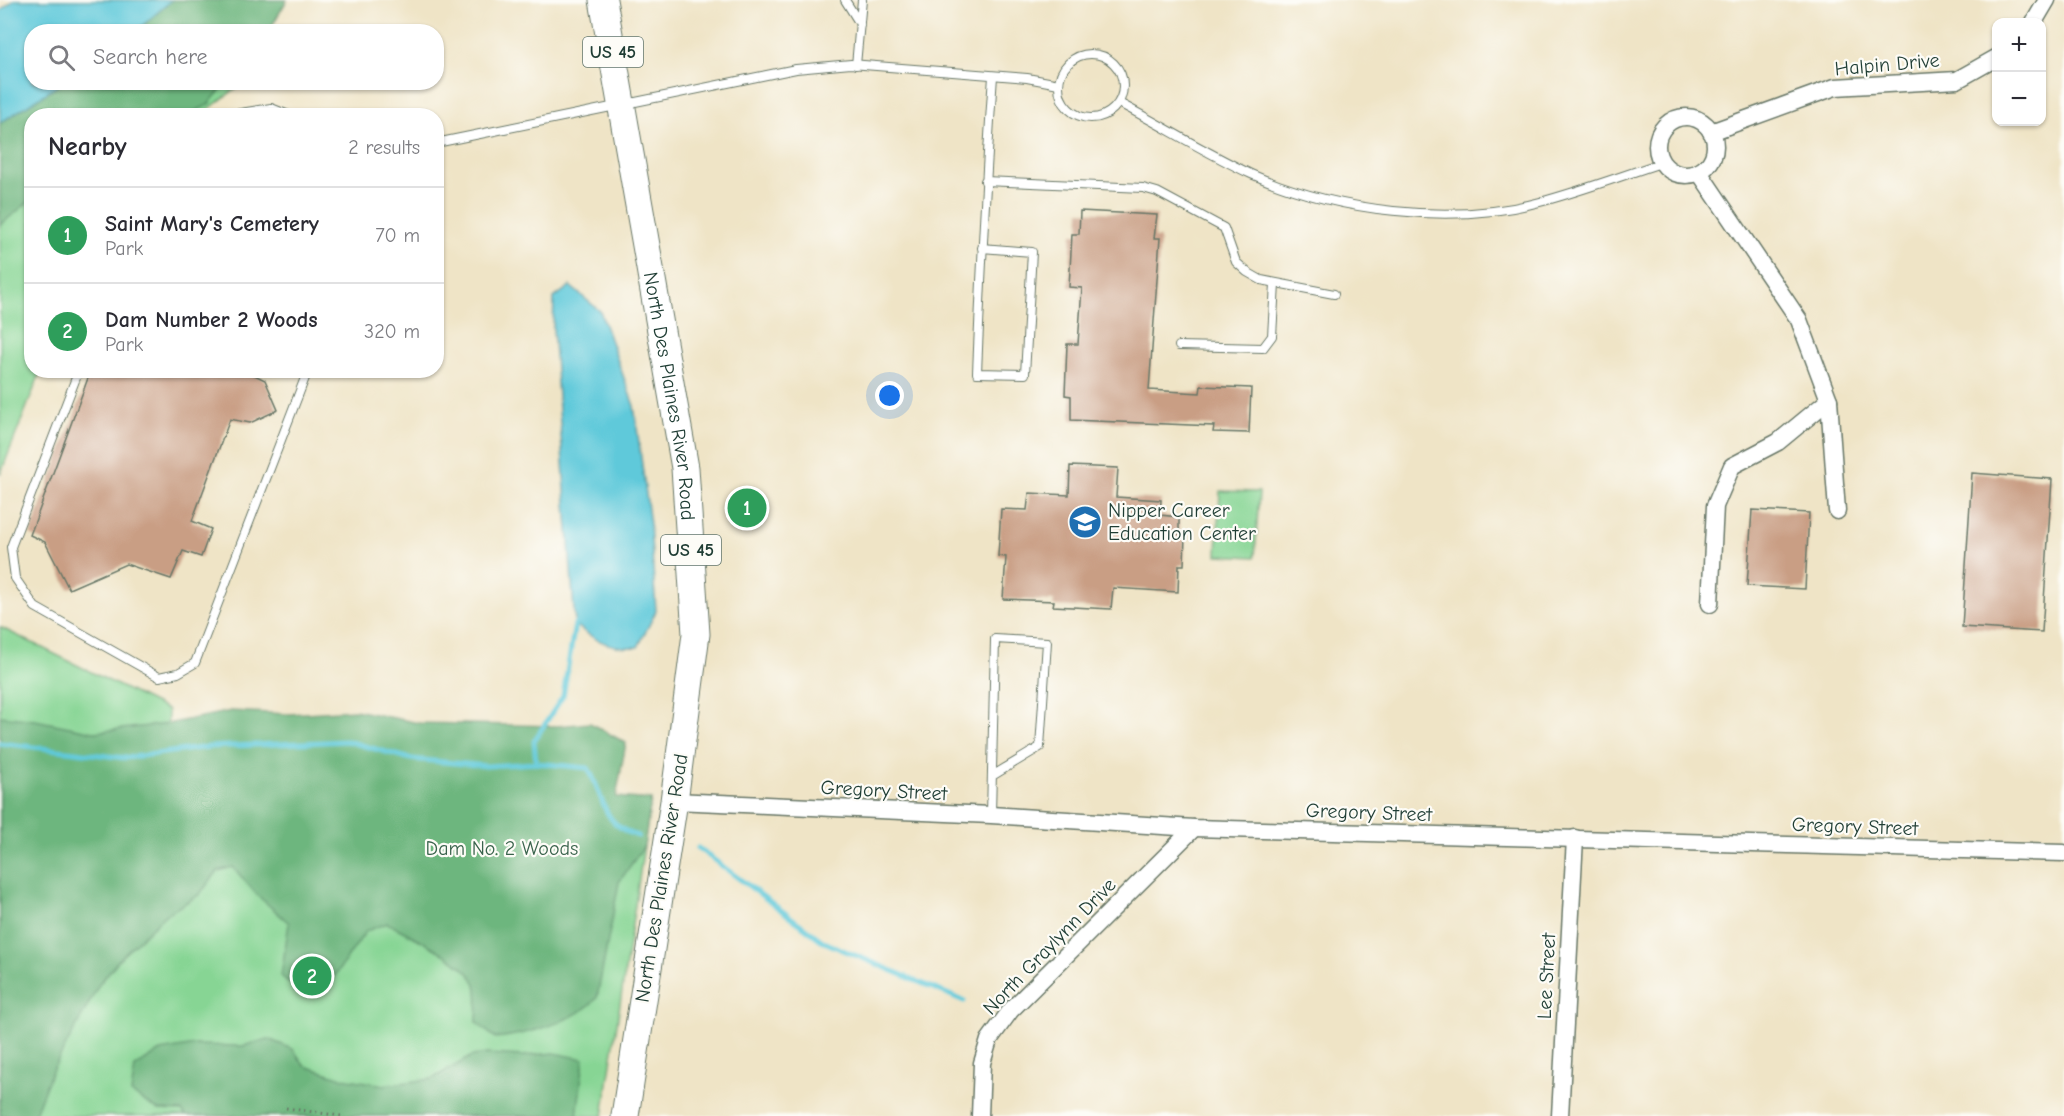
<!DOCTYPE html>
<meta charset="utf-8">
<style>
:root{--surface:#fff;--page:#f2f2f3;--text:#2b2b33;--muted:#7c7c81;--line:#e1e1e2;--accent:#db2777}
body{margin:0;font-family:"Comic Neue",sans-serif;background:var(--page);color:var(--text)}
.controls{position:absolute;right:18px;top:18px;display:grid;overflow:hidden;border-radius:12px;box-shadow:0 2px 4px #0004}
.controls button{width:54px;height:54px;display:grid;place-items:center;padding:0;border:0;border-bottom:2px solid var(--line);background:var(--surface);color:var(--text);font:30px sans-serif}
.you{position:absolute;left:890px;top:396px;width:21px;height:21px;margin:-15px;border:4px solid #fff;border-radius:50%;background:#1a73e8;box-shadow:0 0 0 9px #1a73e833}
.badge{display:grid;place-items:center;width:39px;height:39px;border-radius:50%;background:var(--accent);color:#fff;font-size:20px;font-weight:700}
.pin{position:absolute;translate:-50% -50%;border:3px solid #fff;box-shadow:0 2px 6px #0006}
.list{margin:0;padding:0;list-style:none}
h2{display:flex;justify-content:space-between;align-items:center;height:78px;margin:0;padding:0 24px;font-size:26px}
h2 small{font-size:20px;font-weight:400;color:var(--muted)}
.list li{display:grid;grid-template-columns:39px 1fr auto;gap:18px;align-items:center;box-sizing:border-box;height:96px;padding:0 24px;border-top:2px solid var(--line)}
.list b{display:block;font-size:22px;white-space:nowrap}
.list p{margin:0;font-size:20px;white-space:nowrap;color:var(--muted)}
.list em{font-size:20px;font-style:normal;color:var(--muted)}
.icon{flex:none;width:33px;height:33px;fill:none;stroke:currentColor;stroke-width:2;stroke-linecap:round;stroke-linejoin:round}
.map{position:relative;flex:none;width:2064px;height:1116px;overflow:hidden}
.search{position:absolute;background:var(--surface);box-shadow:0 2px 4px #0004;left:24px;top:24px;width:420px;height:66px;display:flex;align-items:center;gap:15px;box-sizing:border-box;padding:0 21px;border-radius:24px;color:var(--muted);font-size:22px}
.panel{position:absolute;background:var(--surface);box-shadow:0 2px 4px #0004;left:24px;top:108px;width:420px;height:270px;border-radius:24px}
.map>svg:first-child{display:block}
.green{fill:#87d594;stroke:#538964;stroke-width:1.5}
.forest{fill:#6db67e;stroke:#467a59;stroke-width:1.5}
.water{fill:#5fc9da;stroke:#3f8387;stroke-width:1.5}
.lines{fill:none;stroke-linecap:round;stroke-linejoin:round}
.stream{stroke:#5fc9da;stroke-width:5}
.building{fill:#c99e84}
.service-casing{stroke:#687767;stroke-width:10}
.minor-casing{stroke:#687767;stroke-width:19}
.primary-casing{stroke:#687767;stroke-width:29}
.path{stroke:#687767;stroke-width:3;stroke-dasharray:1.5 4.5;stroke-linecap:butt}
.service{stroke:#fff;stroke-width:8}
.minor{stroke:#fff;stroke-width:16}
.primary{stroke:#fff;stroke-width:27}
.labels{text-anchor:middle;stroke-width:4.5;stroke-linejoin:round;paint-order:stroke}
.shield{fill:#fdfcf7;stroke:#62766e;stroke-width:1.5}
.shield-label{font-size:18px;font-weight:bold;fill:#1f3d34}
.street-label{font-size:20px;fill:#1f3d34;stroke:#fdfcf7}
.poi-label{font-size:20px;fill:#1f3d34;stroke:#fdfcf7;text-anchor:start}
.park-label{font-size:20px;fill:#39634c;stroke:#fdfcf7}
</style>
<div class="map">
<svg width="2064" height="1116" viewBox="0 0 2064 1116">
<rect width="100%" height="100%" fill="#fdfcf7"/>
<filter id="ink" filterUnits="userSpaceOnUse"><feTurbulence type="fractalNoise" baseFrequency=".0167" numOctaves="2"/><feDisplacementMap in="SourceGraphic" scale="12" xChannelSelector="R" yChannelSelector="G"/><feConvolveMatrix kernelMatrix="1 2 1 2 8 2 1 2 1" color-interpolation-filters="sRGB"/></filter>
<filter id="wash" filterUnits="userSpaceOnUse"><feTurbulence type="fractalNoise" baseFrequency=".008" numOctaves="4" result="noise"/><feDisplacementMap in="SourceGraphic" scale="24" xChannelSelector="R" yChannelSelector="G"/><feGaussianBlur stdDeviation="1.35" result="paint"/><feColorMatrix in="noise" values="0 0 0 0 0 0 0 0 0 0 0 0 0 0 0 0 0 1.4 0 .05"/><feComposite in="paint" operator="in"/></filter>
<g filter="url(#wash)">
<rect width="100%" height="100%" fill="#efe4c6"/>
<g class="green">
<polygon points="62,83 243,83 201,115 32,116 32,370 41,371 0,475 0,123"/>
<polygon points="1220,491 1259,492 1255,557 1217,555"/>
<polygon points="0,627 168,710 166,774 651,800 603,1116 0,1116"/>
</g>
<g class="forest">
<polygon points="172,0 287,0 269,31 136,32"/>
<polygon points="62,83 226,83 208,105 188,115 32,116 31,200 0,225 0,123"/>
<path d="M355 710 419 723 557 726 590 723 626 743 616 797 651 800 644 846 619 882 597 998C576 1021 526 1035 495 1038L477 1023C477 1012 479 996 476 985 470 963 408 934 387 923L366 931 329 984 294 987 281 976 289 923 257 895 233 867 218 871 199 895 165 915 122 956 100 983 51 1073 34 1116H0V716L35 720 94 732 167 724 231 711 288 714Z"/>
<polygon points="268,1039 293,1049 305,1066 342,1078 385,1085 432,1079 472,1056 487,1054 523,1056 554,1053 584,1059 577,1116 186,1116 182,1111 158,1110 131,1093 135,1067 160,1051 195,1045 243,1046"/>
</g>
<g class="water">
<polygon points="14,0 172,0 136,31 32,32 32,82 62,83 0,123 0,11"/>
<path d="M570 286 600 311 634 406 650 524 656 611 638 647C612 649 594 641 575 624L553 329 554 298Z"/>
</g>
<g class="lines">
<g class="stream">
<path d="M0 743 125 758 209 747 347 741 411 759 487 766 536 763 588 768C605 797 600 825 638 836"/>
<polyline points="536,763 534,741 563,696 575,624"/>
<polyline points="698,848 824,942 964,1001"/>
</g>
</g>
<g id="blocks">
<g class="building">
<polygon points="1080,211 1157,215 1154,238 1160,238 1149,390 1200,393 1201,386 1251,388 1249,433 1213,432 1214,426 1071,420 1071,396 1065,395 1067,344 1078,344 1082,288 1069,287 1072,234 1079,234"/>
<polygon points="91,370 244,370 265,380 278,410 250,423 230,419 192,521 211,529 201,557 183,551 171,579 126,564 69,589 45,542 30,535"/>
<polygon points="1070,466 1118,468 1116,497 1161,500 1160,515 1179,517 1179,534 1185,534 1184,565 1179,565 1178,592 1113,588 1111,609 1053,606 1054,601 1003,599 1006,557 998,556 1001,509 1027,510 1029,493 1069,495"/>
<polygon points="1972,473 2052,479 2042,632 1962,627"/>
<polygon points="1752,510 1809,513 1805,589 1747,586"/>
</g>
</g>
</g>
<g filter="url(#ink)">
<use href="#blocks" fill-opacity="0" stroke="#687767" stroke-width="1.5"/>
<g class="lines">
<defs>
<g id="service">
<polyline points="845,0 860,24"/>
<circle cx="1091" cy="86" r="32"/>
<polyline points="856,65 862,0"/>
<path d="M1119 103C1163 126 1206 153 1251 174 1335 211 1450 226 1540 202 1581 191 1621 176 1661 163"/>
<polyline points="222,116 271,108 291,116"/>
<polyline points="436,143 796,69 851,64 1027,78 1059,84"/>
<polyline points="985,181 1143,188 1157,192 1224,228 1236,262 1247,272 1261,280 1334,294"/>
<path d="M982 248 1032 252 1025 374 977 373C981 274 986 175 993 76"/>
<polyline points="1179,346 1263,348 1272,336 1275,284"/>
<polyline points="79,370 11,547 15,578 35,607 159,677 178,673 195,663 308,370"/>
<polyline points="991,815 995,639 1047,642 1040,747 992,776"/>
</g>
<g id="minor">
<polyline points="2034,22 2047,0"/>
<circle cx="1686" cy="146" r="29"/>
<polyline points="1711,132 1835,87 1957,80 1996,58"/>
<polyline points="1699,172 1799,320 1829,400 1837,511"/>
<polyline points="1710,604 1715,506 1732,466 1778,442 1829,400"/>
<polyline points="674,801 991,815 1194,828 2064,853"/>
<polyline points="980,1116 982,1063 989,1040 1011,1010 1194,828"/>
<polyline points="1560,1116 1575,838"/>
</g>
<g id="primary">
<path id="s1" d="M603 0 685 468 696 634 674 801 625 1116"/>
</g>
</defs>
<use href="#service" class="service-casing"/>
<use href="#minor" class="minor-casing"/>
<use href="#primary" class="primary-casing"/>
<polyline class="path" points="286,1108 341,1116"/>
<use href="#service" class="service"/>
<use href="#minor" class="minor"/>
<use href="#primary" class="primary"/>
</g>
</g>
<defs>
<symbol id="school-disc" viewBox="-11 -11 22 22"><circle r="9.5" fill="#1f6fb2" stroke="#fdfcf7"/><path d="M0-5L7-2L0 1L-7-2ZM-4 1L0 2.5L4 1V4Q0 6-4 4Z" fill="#fff"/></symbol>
</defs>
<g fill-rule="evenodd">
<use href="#school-disc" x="1066" y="503" width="38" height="38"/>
</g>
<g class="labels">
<g class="shield">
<rect x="583" y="37" width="60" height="30" rx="4.5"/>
<rect x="661" y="535" width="60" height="30" rx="4.5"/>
</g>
<g class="shield-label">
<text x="613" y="58">US 45</text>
<text x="691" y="556">US 45</text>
</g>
<g class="street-label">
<text transform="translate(1887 64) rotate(-5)" y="7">Halpin Drive</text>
<text dy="7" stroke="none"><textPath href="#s1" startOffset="402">North Des Plaines River Road</textPath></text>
<text transform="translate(884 790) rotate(3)" y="7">Gregory Street</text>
<text transform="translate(1369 812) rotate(2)" y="7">Gregory Street</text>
<text transform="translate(1855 826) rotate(2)" y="7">Gregory Street</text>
<text transform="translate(661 878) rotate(-81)" y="7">North Des Plaines River Road</text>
<text transform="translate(1049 946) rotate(-46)" y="7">North Graylynn Drive</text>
<text transform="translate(1546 976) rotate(-87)" y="7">Lee Street</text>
</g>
<g class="poi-label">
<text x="1108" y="517">Nipper Career<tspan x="1108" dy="23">Education Center</tspan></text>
</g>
<g class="park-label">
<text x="502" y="855">Dam No. 2 Woods</text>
</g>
</g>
</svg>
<div class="controls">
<button>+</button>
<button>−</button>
</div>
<div class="you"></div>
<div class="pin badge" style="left:747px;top:508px;background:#2e9e5b">1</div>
<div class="pin badge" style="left:312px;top:976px;background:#2e9e5b">2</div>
<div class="search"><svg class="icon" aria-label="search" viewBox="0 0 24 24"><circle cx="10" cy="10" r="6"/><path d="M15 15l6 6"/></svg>Search here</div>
<section class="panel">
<h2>Nearby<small>2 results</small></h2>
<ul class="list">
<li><span class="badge" style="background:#2e9e5b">1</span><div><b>Saint Mary's Cemetery</b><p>Park</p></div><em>70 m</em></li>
<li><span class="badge" style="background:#2e9e5b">2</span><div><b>Dam Number 2 Woods</b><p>Park</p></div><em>320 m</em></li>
</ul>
</section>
</div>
